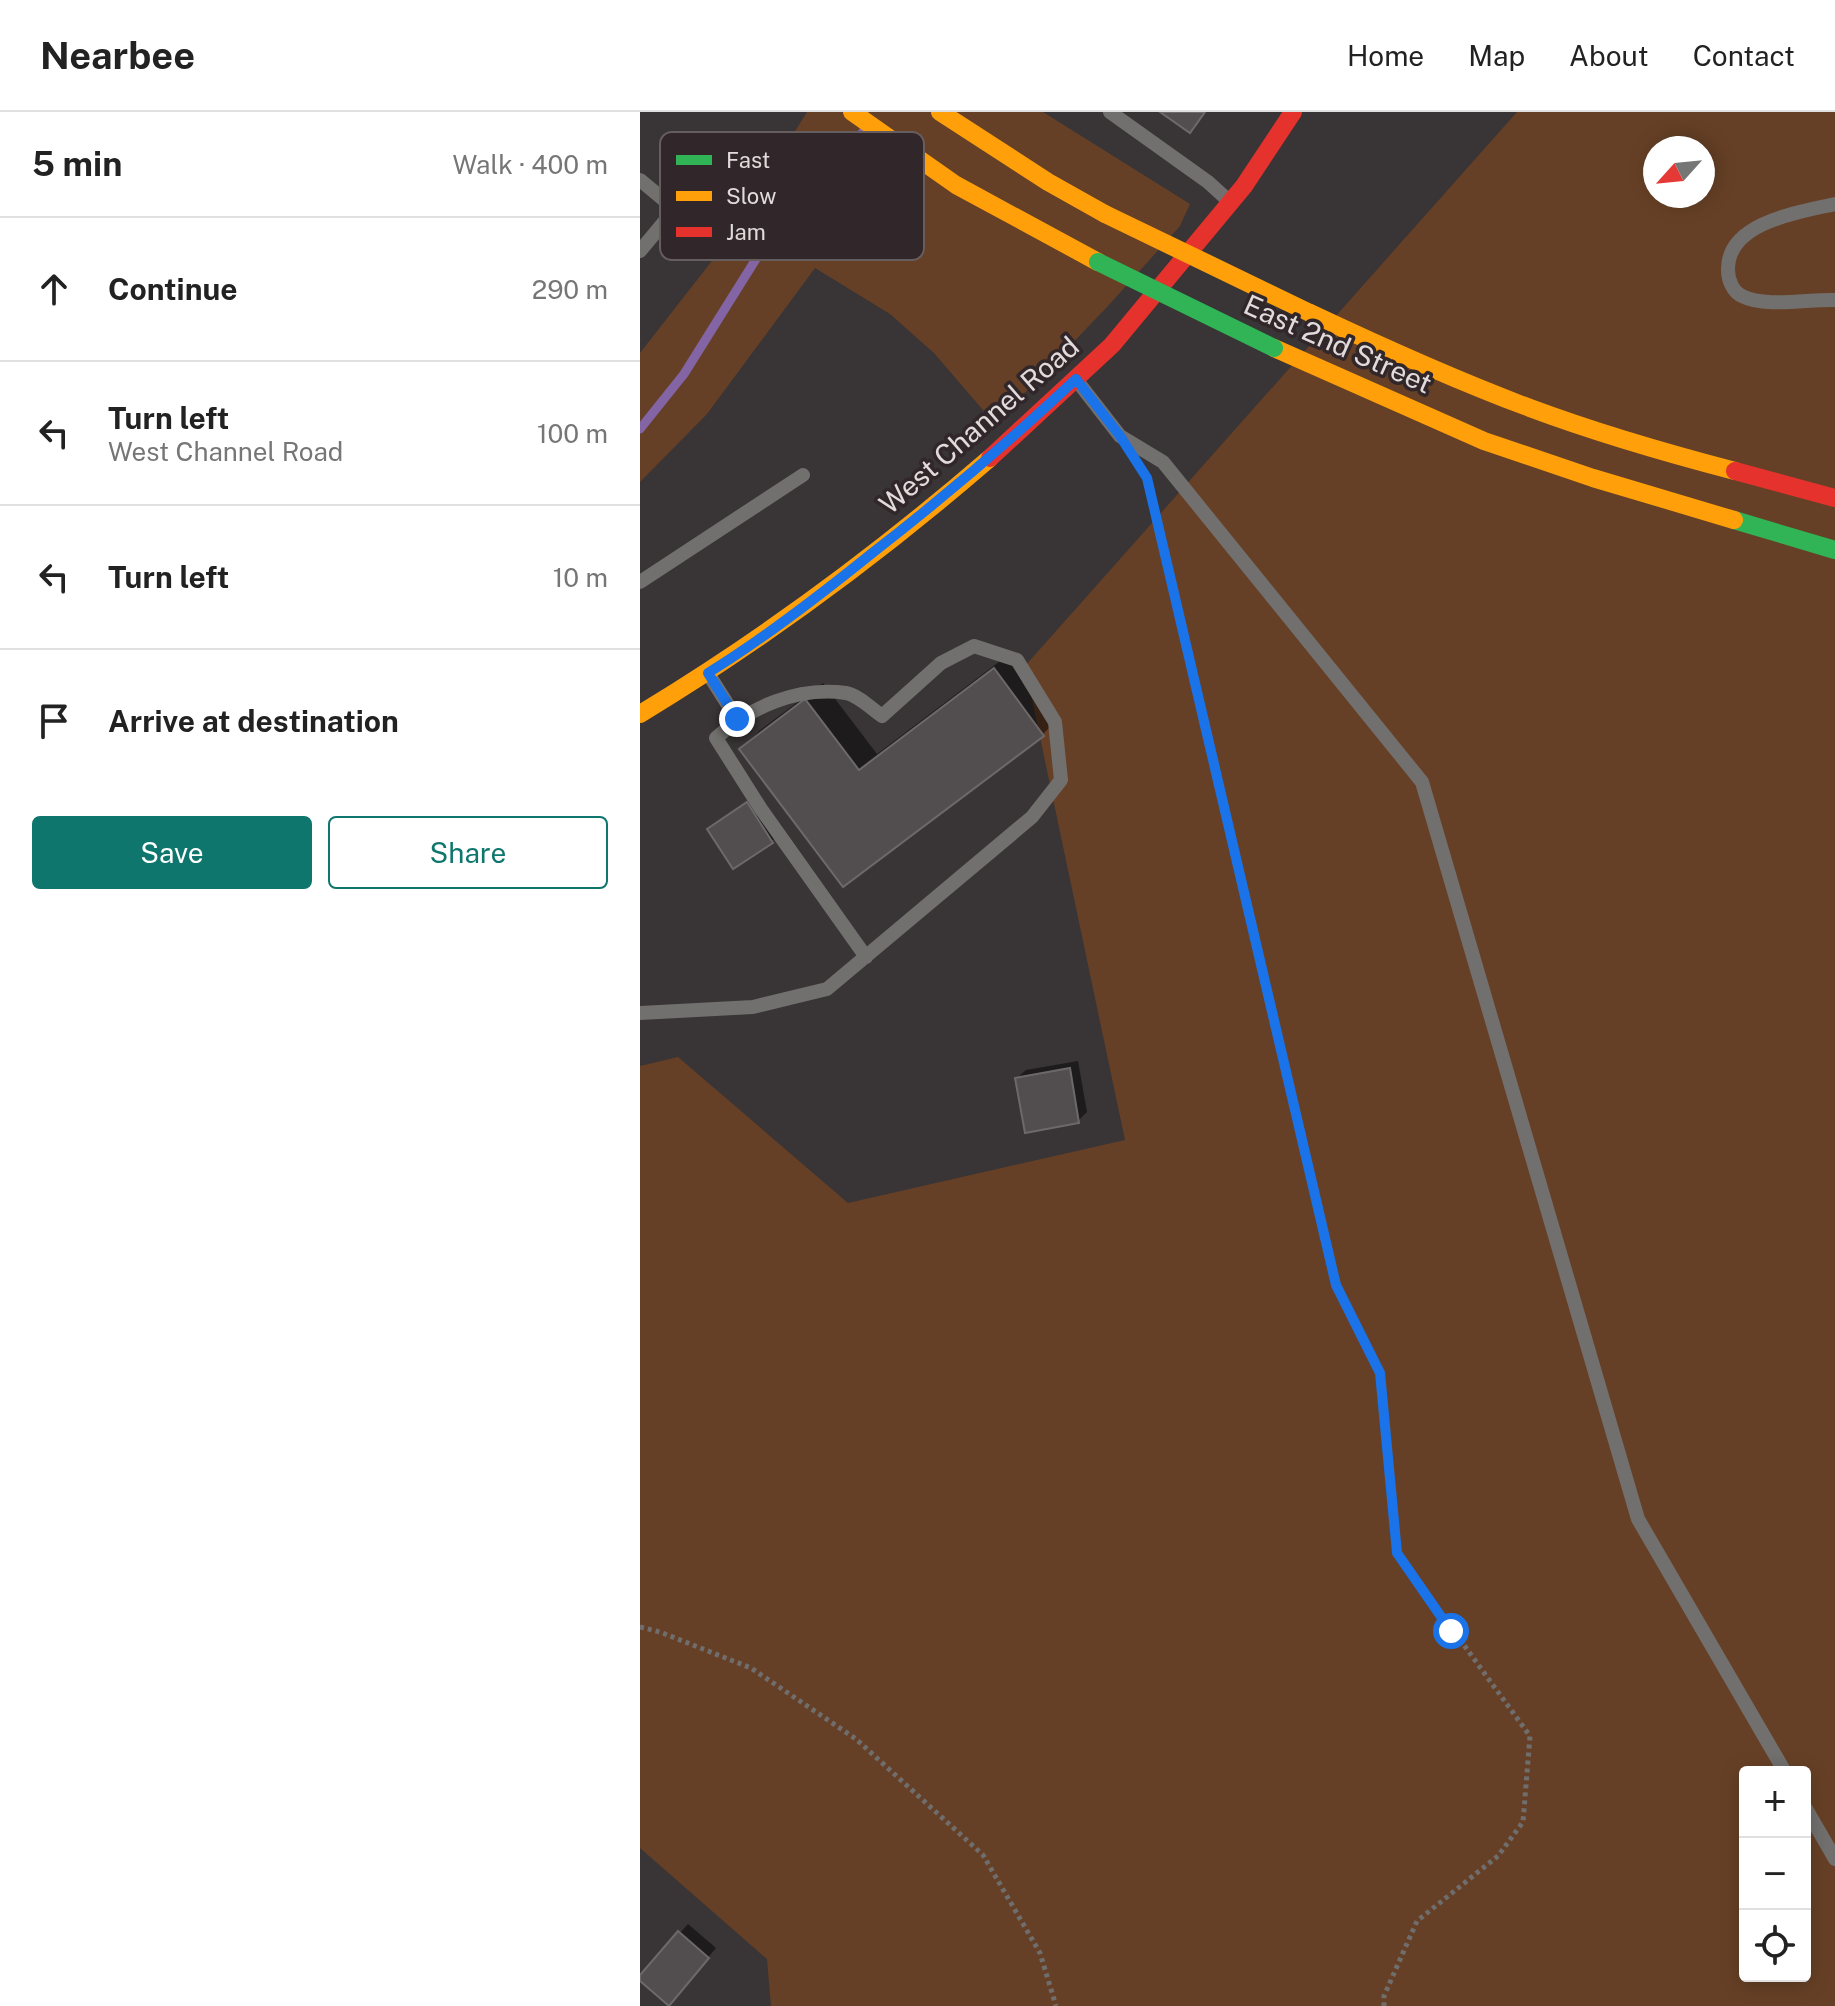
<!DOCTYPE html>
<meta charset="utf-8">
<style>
:root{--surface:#fff;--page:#f6f6f6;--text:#222;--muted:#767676;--line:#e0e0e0;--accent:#0f766e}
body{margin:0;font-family:"Public Sans",sans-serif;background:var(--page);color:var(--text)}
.controls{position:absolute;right:24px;bottom:24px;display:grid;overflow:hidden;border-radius:8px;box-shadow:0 4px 20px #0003}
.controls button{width:72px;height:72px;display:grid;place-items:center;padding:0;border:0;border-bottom:2px solid var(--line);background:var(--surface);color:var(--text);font:40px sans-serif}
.compass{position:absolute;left:1003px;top:24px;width:72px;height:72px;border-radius:50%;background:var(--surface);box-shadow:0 4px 20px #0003;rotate:243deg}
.stop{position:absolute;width:24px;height:24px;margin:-18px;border:6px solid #1a73e8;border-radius:50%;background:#fff}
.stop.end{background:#1a73e8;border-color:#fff;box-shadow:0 2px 8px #0008}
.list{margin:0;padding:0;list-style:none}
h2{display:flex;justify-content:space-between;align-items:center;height:104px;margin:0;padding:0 32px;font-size:34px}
h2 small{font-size:26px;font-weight:400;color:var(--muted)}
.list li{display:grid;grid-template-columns:52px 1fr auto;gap:24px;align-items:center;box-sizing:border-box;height:144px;padding:0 32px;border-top:2px solid var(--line)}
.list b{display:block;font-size:30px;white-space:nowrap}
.list p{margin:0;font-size:26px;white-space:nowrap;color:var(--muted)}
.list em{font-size:26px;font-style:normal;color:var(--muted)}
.actions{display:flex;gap:16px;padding:24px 32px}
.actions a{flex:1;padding:18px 0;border:2px solid var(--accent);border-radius:8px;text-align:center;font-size:28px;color:var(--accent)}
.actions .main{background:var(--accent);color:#fff}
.icon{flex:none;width:44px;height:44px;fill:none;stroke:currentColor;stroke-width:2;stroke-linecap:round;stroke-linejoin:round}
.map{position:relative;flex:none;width:1195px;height:1894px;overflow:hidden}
header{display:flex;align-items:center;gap:48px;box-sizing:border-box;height:112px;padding:0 40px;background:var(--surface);border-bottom:2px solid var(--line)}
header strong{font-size:38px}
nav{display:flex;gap:44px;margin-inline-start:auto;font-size:28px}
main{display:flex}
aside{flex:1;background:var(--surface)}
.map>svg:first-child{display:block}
.green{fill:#664026;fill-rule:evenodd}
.shadow{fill:#0007}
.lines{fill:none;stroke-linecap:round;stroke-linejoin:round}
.stream{stroke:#8364a5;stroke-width:9}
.building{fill:#524d4f;stroke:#6d696b;stroke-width:2}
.path{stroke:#706d6d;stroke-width:5;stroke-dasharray:4 4;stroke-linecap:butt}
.lane{stroke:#72706f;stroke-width:14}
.fast{stroke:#30b455;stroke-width:18}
.slow{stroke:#ff9f0a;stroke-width:18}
.jam{stroke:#e5322d;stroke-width:18}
.fast-bridge{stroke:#30b455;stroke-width:18}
.slow-bridge{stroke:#ff9f0a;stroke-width:18}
.route{stroke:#1a73e8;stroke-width:10}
.labels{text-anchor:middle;stroke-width:7;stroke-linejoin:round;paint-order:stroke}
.street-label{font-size:28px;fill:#e2dbdc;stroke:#31272a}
.key{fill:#31272a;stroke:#665d5f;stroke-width:2}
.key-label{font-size:22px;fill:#e2dbdc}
</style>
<header>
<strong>Nearbee</strong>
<nav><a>Home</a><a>Map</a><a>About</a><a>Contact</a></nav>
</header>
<main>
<aside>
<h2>5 min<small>Walk · 400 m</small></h2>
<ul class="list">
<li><svg class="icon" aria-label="ahead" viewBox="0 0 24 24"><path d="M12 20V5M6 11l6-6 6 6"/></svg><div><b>Continue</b></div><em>290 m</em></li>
<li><svg class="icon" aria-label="left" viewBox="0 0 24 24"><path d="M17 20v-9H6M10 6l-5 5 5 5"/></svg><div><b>Turn left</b><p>West Channel Road</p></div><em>100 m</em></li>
<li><svg class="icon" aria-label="left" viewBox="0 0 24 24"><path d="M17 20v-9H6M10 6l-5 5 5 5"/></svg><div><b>Turn left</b></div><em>10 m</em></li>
<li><svg class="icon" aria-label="arrive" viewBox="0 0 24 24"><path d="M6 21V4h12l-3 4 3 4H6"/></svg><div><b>Arrive at destination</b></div></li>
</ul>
<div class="actions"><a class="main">Save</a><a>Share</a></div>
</aside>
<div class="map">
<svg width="1195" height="1894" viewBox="0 0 1195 1894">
<rect width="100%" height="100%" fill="#393435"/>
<g class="green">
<polygon points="167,0 403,0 550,92 540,114 468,194 355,312 294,241 250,202 175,156 67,302 0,370 0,241 82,136"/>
<path d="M877 0H1195V1894H131L127 1847 0 1736V954L38 945 208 1091 485 1028 385 554ZM1015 36H1063V84H1015ZM1105 1660H1165V1864H1105Z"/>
</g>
<g class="shadow">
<polygon points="372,540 420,605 403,622 203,773 101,637 119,619 183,571 237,642"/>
<polygon points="117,683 141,720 132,729 93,754 69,717"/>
<polygon points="438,949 447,1000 438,1009 377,966 386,958"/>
<polygon points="48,1812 76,1836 38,1882 0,1866"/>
</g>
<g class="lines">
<polyline class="stream" points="0,317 44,262 126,131 151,114 193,63 224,18"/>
</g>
<g class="building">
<polygon points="520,0 565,0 550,21"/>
<polygon points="354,556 404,624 203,775 99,637 165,587 219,658"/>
<polygon points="107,690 133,731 93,757 67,717"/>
<polygon points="430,956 439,1011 385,1021 375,966"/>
<polygon points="38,1819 69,1846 29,1894 0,1869 0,1863"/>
</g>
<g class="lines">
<g class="path">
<polyline points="506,365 696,1173 740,1261 757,1441 890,1624 883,1710 858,1744 777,1809 744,1884 744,1894"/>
<polyline points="0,1515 20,1520 111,1556 216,1627 343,1743 400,1841 416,1894"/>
</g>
<g class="lane">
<polyline points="470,0 568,70 590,90"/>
<polyline points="0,68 35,97 0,139"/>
<path d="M1195 92C1160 100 1087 110 1088 158 1088 168 1093 180 1102 184 1125 196 1169 187 1195 188"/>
<polyline points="438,270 480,324 523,350 782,670 998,1407 1145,1660"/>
<polyline points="0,470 163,363"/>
<polyline points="69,563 97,607"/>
<path d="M0 901 113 895 187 877 392 705 421 668 415 610 377 548 334 534 301 551 242 604C232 597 218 583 206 581 158 574 110 595 76 626L121 697 226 845"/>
<polyline points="1165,1695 1195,1747"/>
</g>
<polyline class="fast" points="1094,408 1195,438"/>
<g class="slow">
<polyline points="212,0 316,73 458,150"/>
<polyline points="300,0 408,70 465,102"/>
<path d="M670 201C742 235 815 268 890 296 957 321 1026 341 1095 359"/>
<polyline points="634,236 844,329 953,366 1094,408"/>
<path d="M0 602C124 527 240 441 350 346"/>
</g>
<g class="jam">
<polyline points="350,346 472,233 604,74 653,0"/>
<polyline points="1095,359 1195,386"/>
</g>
<polyline class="fast-bridge" points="458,150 634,236"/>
<polyline class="slow-bridge" points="465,102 670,201"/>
</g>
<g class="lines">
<path class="route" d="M97 607 68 561C125 526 179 484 231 442 302 387 370 329 436 267L480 324 507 366 696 1173 740 1261 757 1441 811 1519"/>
</g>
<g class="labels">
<g class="street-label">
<text transform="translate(698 232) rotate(24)" y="10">East 2nd Street</text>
<text transform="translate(339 313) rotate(-41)" y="10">West Channel Road</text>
</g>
</g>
<rect x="20" y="20" width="264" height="128" rx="12" class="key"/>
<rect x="36" y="43" width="36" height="10" fill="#30b455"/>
<rect x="36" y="79" width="36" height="10" fill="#ff9f0a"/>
<rect x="36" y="115" width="36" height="10" fill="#e5322d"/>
<g class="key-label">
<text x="86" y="56">Fast</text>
<text x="86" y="92">Slow</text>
<text x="86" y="128">Jam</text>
</g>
</svg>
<div class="controls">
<button>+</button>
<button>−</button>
<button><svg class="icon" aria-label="locate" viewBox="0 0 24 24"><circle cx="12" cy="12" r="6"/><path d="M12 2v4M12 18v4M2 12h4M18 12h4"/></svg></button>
</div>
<svg class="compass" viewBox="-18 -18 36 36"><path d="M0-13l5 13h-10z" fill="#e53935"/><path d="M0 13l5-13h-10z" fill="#767676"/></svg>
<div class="stop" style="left:811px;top:1519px"></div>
<div class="stop end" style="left:97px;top:607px"></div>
</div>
</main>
